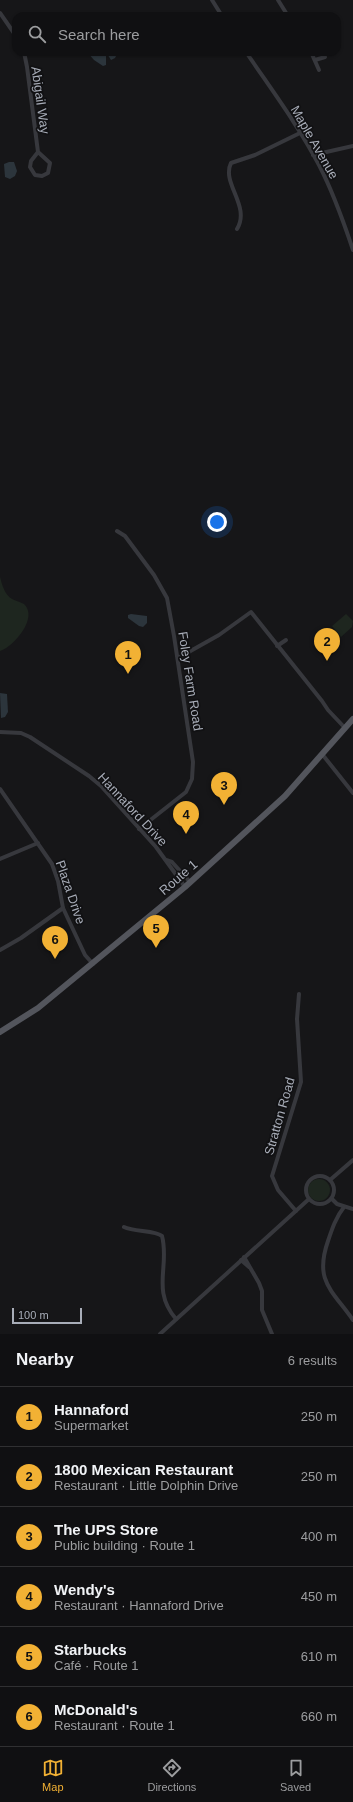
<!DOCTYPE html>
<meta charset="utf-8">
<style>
:root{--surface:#101012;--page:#1e1e20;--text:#f1f3f6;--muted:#9c9d9f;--line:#303032;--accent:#f2b134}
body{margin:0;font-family:Helvetica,sans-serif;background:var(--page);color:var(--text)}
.scale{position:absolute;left:12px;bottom:10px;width:70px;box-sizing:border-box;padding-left:4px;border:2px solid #a8adb8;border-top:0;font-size:11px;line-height:14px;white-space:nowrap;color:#a8adb8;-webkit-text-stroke:3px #111113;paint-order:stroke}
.you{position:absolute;left:217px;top:522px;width:14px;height:14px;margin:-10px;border:3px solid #fff;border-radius:50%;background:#1a73e8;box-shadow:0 0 0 6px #1a73e833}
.badge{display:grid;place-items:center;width:26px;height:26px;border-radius:50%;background:var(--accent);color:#111;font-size:13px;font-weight:700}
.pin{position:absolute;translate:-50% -33px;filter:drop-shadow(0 1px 2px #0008)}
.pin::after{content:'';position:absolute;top:21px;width:14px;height:12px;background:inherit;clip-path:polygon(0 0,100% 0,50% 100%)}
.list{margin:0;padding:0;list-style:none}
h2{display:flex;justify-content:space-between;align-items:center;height:52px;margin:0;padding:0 16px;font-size:17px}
h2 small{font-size:13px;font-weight:400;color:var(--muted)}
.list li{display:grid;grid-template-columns:26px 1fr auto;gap:12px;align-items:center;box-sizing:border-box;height:60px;padding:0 16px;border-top:1px solid var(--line)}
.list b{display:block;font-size:15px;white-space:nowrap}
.list p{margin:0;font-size:13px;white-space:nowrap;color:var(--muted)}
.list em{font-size:13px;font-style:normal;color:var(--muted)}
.icon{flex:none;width:22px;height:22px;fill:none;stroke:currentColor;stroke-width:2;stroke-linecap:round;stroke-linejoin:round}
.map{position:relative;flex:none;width:353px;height:1334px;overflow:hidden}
.search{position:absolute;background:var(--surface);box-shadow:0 1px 3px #0004;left:12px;right:12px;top:12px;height:44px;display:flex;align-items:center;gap:10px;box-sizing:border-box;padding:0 14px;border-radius:12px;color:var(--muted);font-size:15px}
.sheet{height:412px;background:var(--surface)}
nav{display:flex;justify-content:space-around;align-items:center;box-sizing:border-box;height:56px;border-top:1px solid var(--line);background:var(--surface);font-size:11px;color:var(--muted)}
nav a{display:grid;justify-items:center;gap:2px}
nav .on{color:var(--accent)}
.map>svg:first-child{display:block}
.green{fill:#1e261f}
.water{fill:#2c353c}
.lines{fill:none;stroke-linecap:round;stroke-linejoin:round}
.minor{stroke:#37383d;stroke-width:4}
.primary{stroke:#53555c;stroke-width:6}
.labels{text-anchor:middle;stroke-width:3.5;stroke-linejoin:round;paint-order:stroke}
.street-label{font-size:13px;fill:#a8adb8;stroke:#111113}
</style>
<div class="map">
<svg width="353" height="1334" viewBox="0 0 353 1334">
<rect width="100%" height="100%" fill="#161618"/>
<g class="green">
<path d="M0 577C2 585 5 595 12 599 15 601 21 602 24 604 39 618 13 647 0 651Z"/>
<polygon points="346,614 353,621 352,627 341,637 332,626"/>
<circle cx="319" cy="1190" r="11"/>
</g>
<g class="water">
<polygon points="87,52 118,52 115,58 111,60 106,52 106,65 103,66 94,60"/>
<polygon points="9,162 14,162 17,171 15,176 10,179 5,177 4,164"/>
<polygon points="131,614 147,616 147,623 143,627 139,626 128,618 128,615"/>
<polygon points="0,693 7,694 8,712 5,717 1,718"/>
</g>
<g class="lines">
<g class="minor">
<polyline points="212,0 222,16"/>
<polyline points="278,0 288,16"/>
<polyline points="0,13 16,36"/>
<polyline points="24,52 27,67 38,152 31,161 30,167 35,175 42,176 48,173 50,163 38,152"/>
<path d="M246 52C271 89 298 125 319 165 333 192 343 220 353 250"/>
<polyline points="311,52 319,70"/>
<polyline points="315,60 325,57"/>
<polyline points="313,155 353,146"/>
<path d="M237 229C251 206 221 183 231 163L255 155 300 133"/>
<polyline points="117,531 125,536 154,575 167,598 174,636 193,762 192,779 186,792 139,829"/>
<polyline points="277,646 286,640"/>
<polyline points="178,658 219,635 251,612 322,701 328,710 345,728"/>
<polyline points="0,732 21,733 30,737 89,776 101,786 156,847 185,887"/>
<polyline points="322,754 353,793"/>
<polyline points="0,789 52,864 58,881 63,908 85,955 93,964"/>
<polyline points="0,859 38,843"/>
<polyline points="166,860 172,862 190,882"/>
<polyline points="0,950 21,938 63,908"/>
<circle cx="320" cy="1190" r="14"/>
<polyline points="330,1180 353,1160"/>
<polyline points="332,1199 337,1204 353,1209"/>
<path d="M344 1207C336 1217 332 1229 328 1241 314 1281 332 1290 353 1320"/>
<polyline points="296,1211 278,1190 272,1176 301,1082 297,1019 299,994"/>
<path d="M124 1227C134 1232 156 1230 162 1236 170 1266 151 1290 176 1319"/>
<polyline points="244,1257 259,1283 262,1291 262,1310 272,1334"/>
<polyline points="241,1260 249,1267"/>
<polyline points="160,1334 309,1199"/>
</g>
<polyline class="primary" points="0,1032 38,1008 185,887 285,796 353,719"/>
</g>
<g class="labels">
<g class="street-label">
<text transform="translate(41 100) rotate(82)" y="5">Abigail Way</text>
<text transform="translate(315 142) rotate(60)" y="5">Maple Avenue</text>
<text transform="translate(191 681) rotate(81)" y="5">Foley Farm Road</text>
<text transform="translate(133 809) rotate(47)" y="5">Hannaford Drive</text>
<text transform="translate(178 877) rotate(-41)" y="5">Route 1</text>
<text transform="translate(71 892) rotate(71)" y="5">Plaza Drive</text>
<text transform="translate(279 1116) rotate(-74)" y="5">Stratton Road</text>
</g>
</g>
</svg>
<div class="scale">100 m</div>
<div class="you"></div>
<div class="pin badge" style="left:128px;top:674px">1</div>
<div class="pin badge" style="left:327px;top:661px">2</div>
<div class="pin badge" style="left:224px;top:805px">3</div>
<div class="pin badge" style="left:186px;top:834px">4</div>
<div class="pin badge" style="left:156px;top:948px">5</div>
<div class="pin badge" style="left:55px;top:959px">6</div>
<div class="search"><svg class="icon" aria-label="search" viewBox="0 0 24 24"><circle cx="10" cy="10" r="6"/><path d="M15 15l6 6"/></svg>Search here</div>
</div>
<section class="sheet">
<h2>Nearby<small>6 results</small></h2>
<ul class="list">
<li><span class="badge">1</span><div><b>Hannaford</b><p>Supermarket</p></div><em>250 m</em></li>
<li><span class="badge">2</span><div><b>1800 Mexican Restaurant</b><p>Restaurant · Little Dolphin Drive</p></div><em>250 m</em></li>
<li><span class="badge">3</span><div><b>The UPS Store</b><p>Public building · Route 1</p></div><em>400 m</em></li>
<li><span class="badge">4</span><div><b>Wendy's</b><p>Restaurant · Hannaford Drive</p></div><em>450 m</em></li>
<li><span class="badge">5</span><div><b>Starbucks</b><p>Café · Route 1</p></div><em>610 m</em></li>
<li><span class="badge">6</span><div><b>McDonald's</b><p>Restaurant · Route 1</p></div><em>660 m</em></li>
</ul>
</section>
<nav>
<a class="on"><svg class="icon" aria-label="map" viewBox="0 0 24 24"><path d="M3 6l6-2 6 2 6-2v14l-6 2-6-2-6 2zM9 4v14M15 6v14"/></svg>Map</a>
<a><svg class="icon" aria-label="directions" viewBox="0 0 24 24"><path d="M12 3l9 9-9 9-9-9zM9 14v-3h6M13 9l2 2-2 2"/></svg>Directions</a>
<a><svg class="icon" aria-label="saved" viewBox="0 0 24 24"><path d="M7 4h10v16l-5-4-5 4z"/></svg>Saved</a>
</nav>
